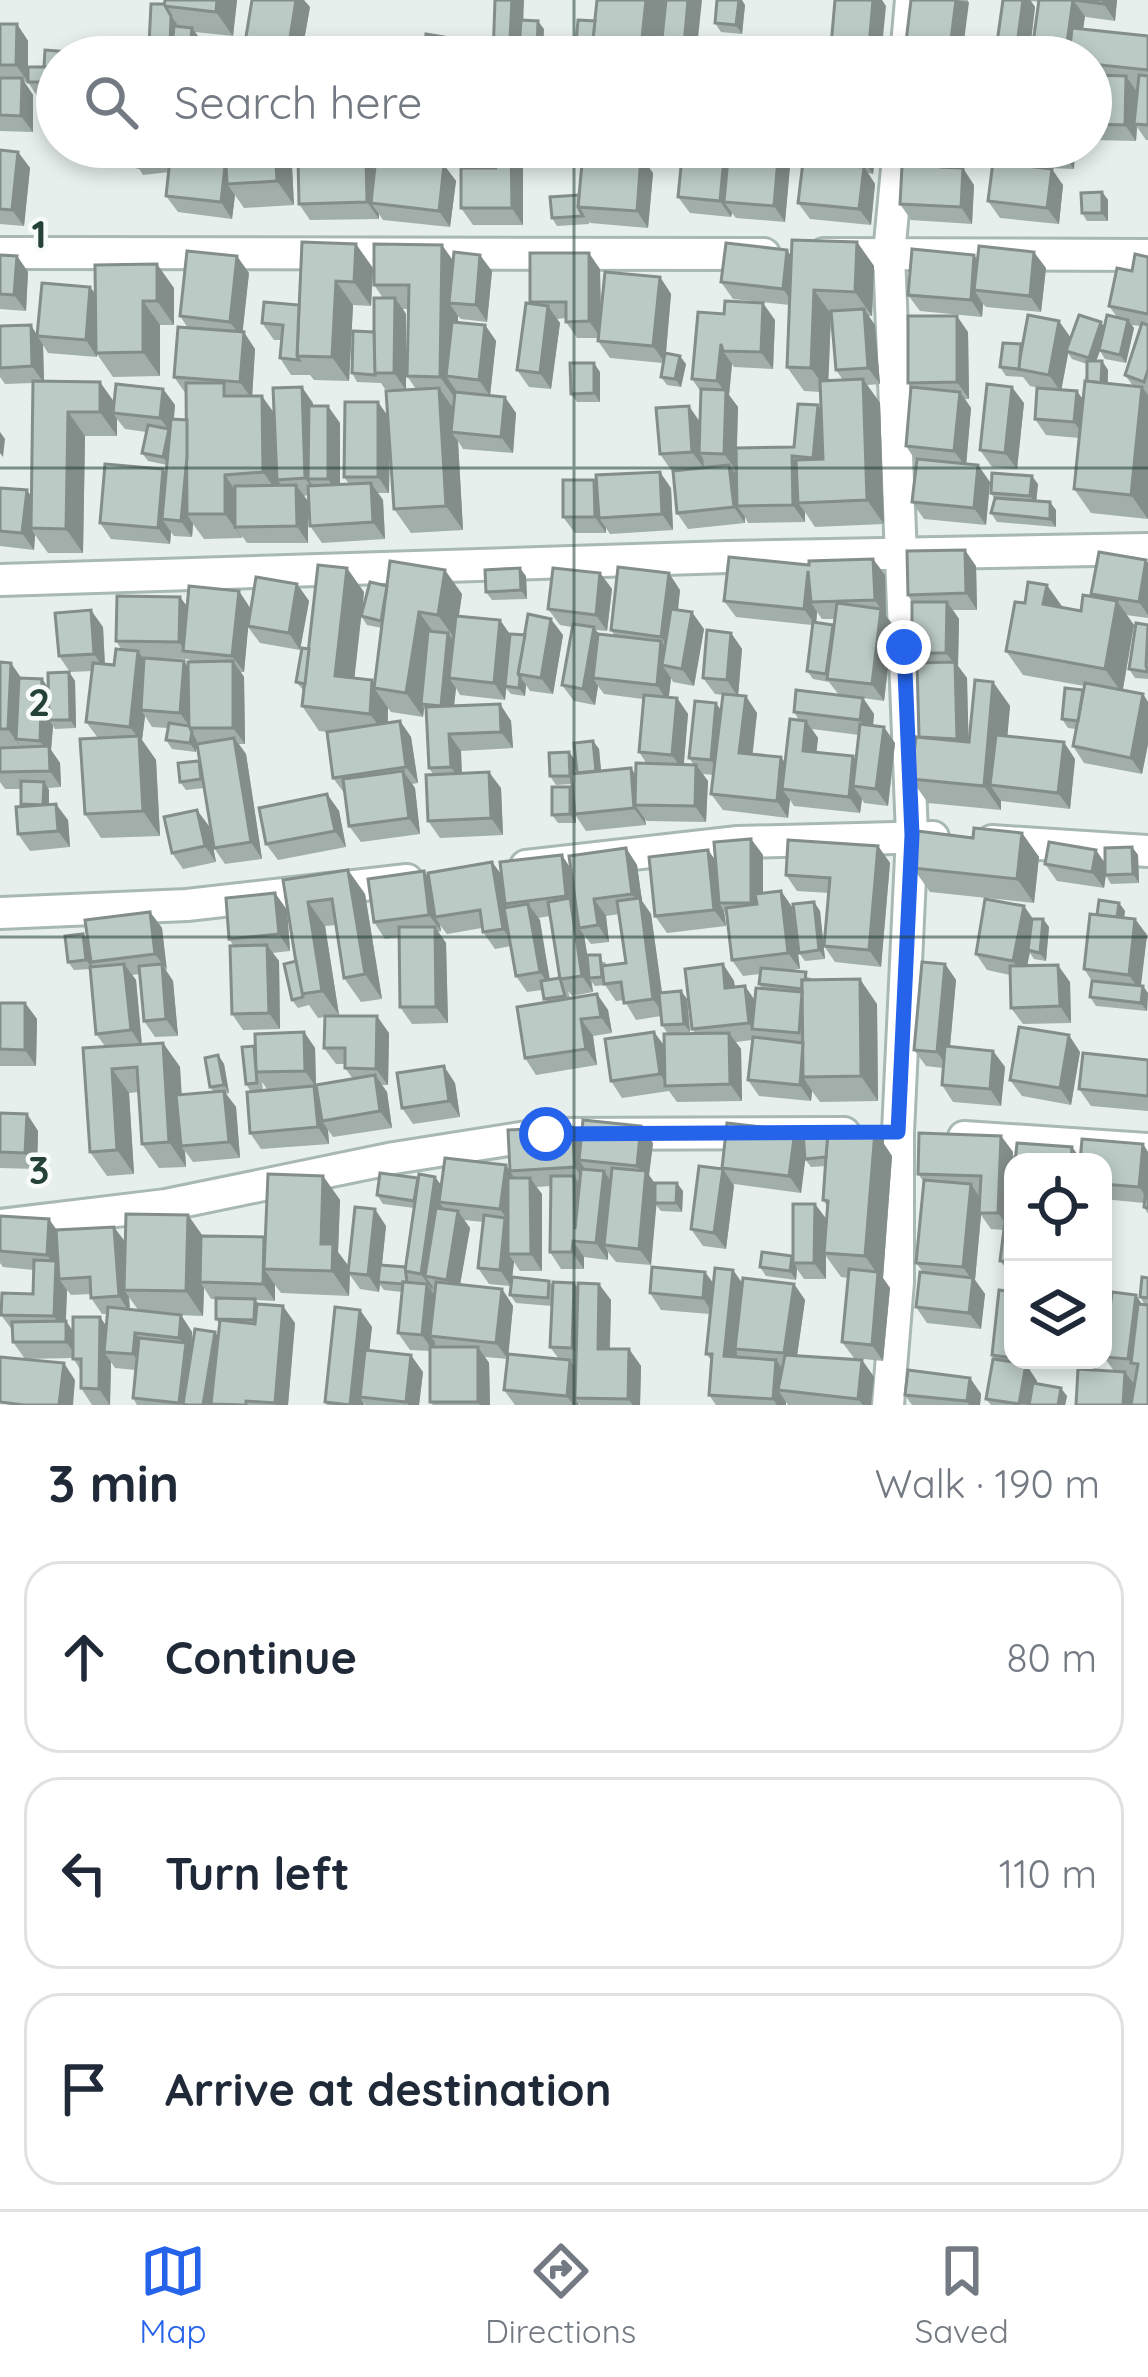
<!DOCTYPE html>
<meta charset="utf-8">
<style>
:root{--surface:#fff;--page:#f6f6f7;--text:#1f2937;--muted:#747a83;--line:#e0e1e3;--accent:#2563eb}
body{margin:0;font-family:Quicksand,sans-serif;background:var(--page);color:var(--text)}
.controls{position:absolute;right:36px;bottom:36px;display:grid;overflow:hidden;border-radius:24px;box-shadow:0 6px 18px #0003}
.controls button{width:108px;height:108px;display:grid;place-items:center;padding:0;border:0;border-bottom:3px solid var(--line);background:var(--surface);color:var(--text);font:60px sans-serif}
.stop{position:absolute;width:36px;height:36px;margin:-27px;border:9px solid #2563eb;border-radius:50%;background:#fff}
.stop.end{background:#2563eb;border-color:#fff;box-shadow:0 3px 12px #0008}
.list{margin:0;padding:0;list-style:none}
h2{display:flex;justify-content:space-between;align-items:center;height:156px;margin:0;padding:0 48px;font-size:51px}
h2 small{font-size:39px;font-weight:400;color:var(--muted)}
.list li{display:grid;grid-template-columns:78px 1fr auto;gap:36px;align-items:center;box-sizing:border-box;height:192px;margin:0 24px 24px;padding:0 24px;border:3px solid var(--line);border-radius:36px}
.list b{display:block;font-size:45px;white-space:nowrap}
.list em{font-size:39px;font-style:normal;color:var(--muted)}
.icon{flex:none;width:66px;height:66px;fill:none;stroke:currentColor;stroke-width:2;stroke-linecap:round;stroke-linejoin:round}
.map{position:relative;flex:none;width:1148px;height:1405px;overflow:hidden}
.search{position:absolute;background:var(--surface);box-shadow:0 6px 18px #0003;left:36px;right:36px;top:36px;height:132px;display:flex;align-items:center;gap:30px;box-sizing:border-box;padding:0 42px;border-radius:66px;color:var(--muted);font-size:45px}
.sheet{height:804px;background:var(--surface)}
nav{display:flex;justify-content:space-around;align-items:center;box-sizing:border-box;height:168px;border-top:3px solid var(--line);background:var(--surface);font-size:33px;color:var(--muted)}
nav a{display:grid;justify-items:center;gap:6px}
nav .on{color:var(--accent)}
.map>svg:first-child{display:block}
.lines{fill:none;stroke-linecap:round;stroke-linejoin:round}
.minor-casing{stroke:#a8b8b2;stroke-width:36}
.minor{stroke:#fff;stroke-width:30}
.wall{fill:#a1aea9;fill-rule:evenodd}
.shaded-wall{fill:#838d89}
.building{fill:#bbcac4;stroke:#838d89;stroke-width:3}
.route{stroke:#2563eb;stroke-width:15}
.grid{fill:none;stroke:#24423a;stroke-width:3;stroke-opacity:0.55}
.grid-label{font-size:39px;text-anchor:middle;font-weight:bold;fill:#24423a;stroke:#f7fbf9;stroke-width:9;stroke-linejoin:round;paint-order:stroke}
</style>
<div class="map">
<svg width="1148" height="1405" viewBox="0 0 1148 1405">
<rect width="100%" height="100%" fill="#e6efeb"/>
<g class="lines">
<defs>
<g id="minor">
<polyline points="906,57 911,0"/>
<polyline points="0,253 764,254"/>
<polyline points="824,254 1148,255"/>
<polyline points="0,580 728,557 1148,549"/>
<polyline points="992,841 1148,851"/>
<polyline points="526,866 738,842 933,837"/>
<polyline points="0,913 187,905 407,880"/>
<polyline points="964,1137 1148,1149"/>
<polyline points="0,1225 166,1205 394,1158 546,1134 844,1133"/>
<polyline points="888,1405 898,1282 898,1132 912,835 889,254 899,147"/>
</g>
</defs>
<use href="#minor" class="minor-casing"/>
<use href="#minor" class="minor"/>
</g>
<g class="wall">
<polygon points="165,0 237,0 233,36 195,32 198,36 196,57 171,57 171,54 155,53 149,45"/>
<polygon points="911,0 968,0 962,57 910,57 905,50"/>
<polygon points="1003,0 1117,0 1115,21 1086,17 1077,5 1085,16 1083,29 1148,36 1148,140 1146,140 1137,127 1136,141 1091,140 1091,57 1039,2 1031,1 1035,7 1029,57 1001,57 996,50"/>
<polygon points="745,5 742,34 721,32 715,23"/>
<polygon points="310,7 301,57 250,57 244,49"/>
<polygon points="0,24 17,24 28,41 28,67 44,67 57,57 57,99 39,99 28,82 24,82 33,95 33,132 0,131"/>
<polygon points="77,147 101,147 101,160 88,163"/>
<polygon points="126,147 171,147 173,151 225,157 225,147 291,147 294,205 244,208 235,195 232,219 178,212 166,196 169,172 143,175 138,167 135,151 129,152"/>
<polygon points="492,147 523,147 523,225 473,225 461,208 493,168 491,166"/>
<polygon points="562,147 623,147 622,155 653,173 648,228 590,223 589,221 589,224 557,226 552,218 579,195 582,162 568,162 562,153"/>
<polygon points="876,147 873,174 868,173 875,184 871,225 810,219 798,203 828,164 820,153"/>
<polygon points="903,147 959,147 958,152 952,151 954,154 954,168 974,185 972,224 911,220 900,204"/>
<polygon points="991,147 1075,147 1074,169 1048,168 1039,155 1038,167 1063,185 1059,224 1000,218 988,201 994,162 990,157"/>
<polygon points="0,150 18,152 30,168 24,226 0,224"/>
<polygon points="791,155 785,222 736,218 732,213 731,217 690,213 678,197"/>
<polygon points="444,165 456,181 450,227 383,220 379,214 379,219 310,220 299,204 375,170"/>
<polygon points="1102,192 1108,200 1108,221 1087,221 1082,213"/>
<polygon points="302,242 373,268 371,306 353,305 349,381 314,380 310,375 291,375 280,358 281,340 274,340 262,323 299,305"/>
<path d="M857 242 874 266 872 316H868L875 325 880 384 867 385 880 403 884 524 815 527 805 512V522L748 523 745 517V523L688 529 677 513 685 470H671L660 454 700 422 701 392 692 379 698 312 775 320 773 369 734 367 732 364 729 395 738 407 737 448 794 447 821 410 820 392 804 391 787 367 790 305 733 299 721 282 791 256ZM831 314 836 370 843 380H828Z"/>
<polygon points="442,245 453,261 492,271 487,322 461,319 458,316 458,322 485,325 496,341 490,395 516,413 513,453 463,449 458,441 463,530 411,533 394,509 390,445 389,493 378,493 383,500 385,539 322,543 310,526 308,495 304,496 308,543 247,543 242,536 242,538 204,539 193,524 192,537 174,536 171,532 170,544 111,539 100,523 163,469 166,473 167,465 148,461 142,453 146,432 125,429 117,419 117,436 85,436 83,553 48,553 35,535 34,550 0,546 0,488 27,490 31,497 33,383 5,384 0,377 0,368 90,287 96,294 174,288 174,325 160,325 160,376 113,377 97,354 97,357 48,353 43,345 44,381 114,402 163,389 175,405 174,419 187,420 186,394 174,377 188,328 180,316 249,273 242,332 255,349 252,396 274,413 302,387 313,406 340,423 340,485 349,484 344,477 388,416 416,389 407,376 409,309 403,309 406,314 406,390 385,389 381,383 357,382 352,373 374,332 383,298 374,285"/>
<polygon points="0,255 17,256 28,272 26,311 0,309"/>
<path d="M1148 257V519L1091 513 1074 489 1079 438 1046 435 1035 419 1041 388 1030 386 1023 377 1006 376 1000 367 1022 346 1071 338 1101 322 1104 327 1117 317 1109 306 1132 271ZM1131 325 1141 326 1125 375 1133 386 1108 383V370L1102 361H1096L1100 351 1105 359 1126 363 1134 328ZM1068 353 1072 359 1087 364 1083 400 1061 390Z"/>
<polygon points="977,259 1046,268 1041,312 986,307 983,304 982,317 920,311 908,295"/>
<polygon points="600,269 601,316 660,277 671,294 666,353 686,364 681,387 667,385 661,377 663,363 610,358 598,341 599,338 577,338 566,322 566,318 557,319 560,323 551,389 529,387 517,370 530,302"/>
<polygon points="968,332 969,399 965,399 971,408 966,464 990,482 986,525 924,519 912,502 916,461 906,446 911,387 908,383"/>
<polygon points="600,372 600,402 577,402 571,394"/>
<polygon points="1024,403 1017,469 992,467 980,450"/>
<polygon points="597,483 671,488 673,530 610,534 606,528 606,533 575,533 563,517"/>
<polygon points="1038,484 1036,501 1056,510 1056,527 997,522 991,513 994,498 991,493"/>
<path d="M873 559 885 575 886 616 893 625 884 701 863 698 874 714 873 726 895 743 888 806 864 803 862 799 860 813 794 806 790 800 788 818 723 810 711 794 714 775 703 774 708 781 706 822 647 821 645 819 646 825 586 831 576 816V823H558L552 815 570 787 572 790V784L556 785 550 776 569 752 575 760V774H577L593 741 599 749 601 771 631 768 636 776 647 764 639 752 643 699 604 694 598 686 595 705 574 701 562 685 572 627 560 625 548 609 600 573 612 589 607 631 596 630 599 634 615 636 611 630 680 590 678 610 704 629 694 686 673 682 671 678 669 697 677 698 688 714 684 764 694 765 689 758 716 703 721 711 723 695 715 694 703 678 731 633 742 649 738 696 757 713 752 754 785 763 799 720 794 712 839 695 829 682 813 679 807 671 812 625 736 617 724 601 809 565ZM817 612 822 619H835L834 627 816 623ZM812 729 859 735 856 761 853 756 816 752 818 738Z"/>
<polygon points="1146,560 1148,563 1148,618 1126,615 1134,625 1123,690 1143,694 1148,702 1148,744 1142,774 1084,763 1073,746 1076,729 1068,728 1062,719 1084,686 1023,675 1006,651 1081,611 1093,597 1091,594"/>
<polygon points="976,566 977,610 953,610 959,619 958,666 967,678 968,742 993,682 1010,706 1007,736 1075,759 1070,809 1001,801 1001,810 928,803 911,779 919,737 919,663 912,653 912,602 908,595"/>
<polygon points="526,576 527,599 492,600 486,592"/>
<path d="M297 584 309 601 300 650 260 643 248 627 244 672H241L244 677 245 744H239L246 754 262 859 225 864 214 848 204 788 186 790 180 782 199 761 197 745 196 752 172 749 166 740 168 728 152 727 145 716 142 740 156 760 160 836 101 838 85 814 98 738 86 722 92 671 70 672 59 656 103 627 105 664 114 665 122 650 116 641 180 597 187 607 239 591 250 608 249 622ZM143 658 188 659 190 661 188 668 184 661 144 660Z"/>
<path d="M387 586 462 594 459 616 500 620 510 635H563L553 694 530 691 526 685 525 696 511 694 506 688 505 700 460 695 456 688 454 706 500 704 511 721 513 748 461 751 462 773 501 788 503 835 440 838 428 821 433 774 429 768 426 711 424 708 423 717 391 712 388 708V723L400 721 411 737 418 783 412 784 415 788 420 834 361 842 349 826 345 794 333 778 328 732 319 731 302 706 304 691 296 682 364 592 362 615ZM361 616 367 625 382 628 375 685 354 678Z"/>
<polygon points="1148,625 1148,679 1135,678 1129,669"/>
<polygon points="0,662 21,678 42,679 48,687 69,672 75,681 76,728 55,729 53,726 51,750 60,763 61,787 48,788 49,790 49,804 68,820 70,847 30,851 18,834 22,807 21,804 21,789 5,789 0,782"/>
<polygon points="327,794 339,811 346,847 278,860 266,844"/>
<polygon points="209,826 216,862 183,869 172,853"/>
<polygon points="1022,833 1039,857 1034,903 930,892 913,868 973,838"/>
<polygon points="751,839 763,855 763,893 781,891 792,907 800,969 790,970 877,1004 878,1101 820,1102 812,1091 811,1101 759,1096 748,1080 752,1040 736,1042 741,1049 742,1101 677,1102 669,1091 622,1098 611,1081 654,1032 664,1046 695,1033 692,1029 723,964 734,981 735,987 745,986 754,1000 762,988 759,984 760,974 743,976 732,960 727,914 724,911 726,926 667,933 655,916 708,850 716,861"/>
<polygon points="878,846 890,863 881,967 835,962 824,946 829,893 797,891 786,875"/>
<polygon points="1132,847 1138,855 1139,883 1111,884 1106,876 1104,888 1057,881 1045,864 1105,863"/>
<path d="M626 848 637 865 642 901 651 914 662 992 681 991 687 999 690 1032 668 1034 662 1025 661 1016 636 1020 624 1000 616 1001 605 985 595 986 592 982 593 992 572 996 568 991 570 998 597 994 608 1010 612 1033 593 1036 597 1065 536 1075 525 1058 546 1002 542 990 527 992 516 976 511 946 495 949 483 932 482 928 447 934 440 925 441 931 438 932 446 943 448 1023 412 1024 400 1007 399 937 385 939 374 922 424 871 429 878 492 862 502 876 571 869ZM619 914 626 963 606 966V963L587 955 584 935 591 944 609 942 606 916ZM550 916 560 978 550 979 538 918Z"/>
<path d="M348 870 365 894 382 999 361 1002 344 978 336 925 325 926 339 1015 389 1033 388 1085H382L387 1092 392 1128 333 1137 328 1130 329 1144 261 1149 250 1133 251 1092 246 1084 254 1046 304 1032 315 1048 316 1085 353 1079 345 1068V1064H336L324 1048 325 1017 318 1018 309 1005 298 1008 292 1000 296 961 283 880ZM262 1082 267 1089 297 1088 263 1091Z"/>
<polygon points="275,893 287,910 290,951 272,953 279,961 280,1029 243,1030 232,1014 234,946 229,939"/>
<polygon points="814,902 820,911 825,959 805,961 799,953"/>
<polygon points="1119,903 1125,911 1124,918 1135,919 1147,935 1141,986 1148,993 1147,1011 1096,1006 1090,997 1092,981 1084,969 1097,915"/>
<polygon points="1024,906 1033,919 1043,919 1049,927 1046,961 1034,959 1030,953 1027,966 1070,982 1071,1023 1023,1024 1011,1008 1010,975 987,970 976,954"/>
<polygon points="150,912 162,928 166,971 173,981 178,1036 155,1037 144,1021 140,974 132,975 136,980 142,1044 163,1043 180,1067 181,1095 214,1092 210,1087 218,1055 224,1064 229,1093 226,1094 236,1107 240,1158 193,1162 185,1151 186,1167 159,1168 142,1144 138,1092 129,1093 134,1174 107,1176 90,1152 105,1046 96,1034 90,969 74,970 68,962 88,941"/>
<polygon points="945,964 956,980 950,1047 993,1051 1005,1067 1001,1106 953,1102 942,1085 943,1068 926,1066 914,1050"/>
<polygon points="0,1003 25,1003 37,1019 36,1066 0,1066"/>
<polygon points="1080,1052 1071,1105 1022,1096 1010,1080"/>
<polygon points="1148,1060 1148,1111 1091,1106 1079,1089"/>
<polygon points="455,1083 460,1117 413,1124 402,1108"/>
<polygon points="0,1113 27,1114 38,1131 37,1169 0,1168"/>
<path d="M572 1127 581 1139 653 1143 649 1175 655 1184 683 1191 682 1212 661 1211 656 1205 651 1265 616 1262 608 1252V1260L584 1257V1269H561L550 1252 551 1186 536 1187 542 1194V1271H520L514 1262 511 1286 489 1284 478 1268 483 1222 464 1220 470 1228 460 1285 502 1289 513 1306 508 1354 559 1359 550 1347 552 1306 516 1303 510 1295 549 1281 553 1286 578 1287 611 1300 610 1349H629L641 1366 640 1405H580L579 1403V1405H515L504 1390 508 1359 485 1357 489 1363 490 1405H433L430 1402V1351L410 1350 398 1333 402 1292 384 1290 380 1285 379 1292 360 1289 350 1275 349 1296 281 1293 275 1285V1301L256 1300 259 1304 295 1323 288 1405H137L133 1398 136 1370 115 1368 111 1362 110 1405H92L81 1388V1371L73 1358 25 1359 13 1342V1331L1 1315 33 1294 34 1270 3 1267 0 1263V1216L57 1230 125 1243 202 1236 264 1237 323 1176 340 1200 338 1252 349 1267 386 1226 382 1265 405 1267 414 1208 383 1204 377 1195 418 1178 435 1177 441 1185 506 1165 515 1178 510 1171ZM204 1288 211 1299H216V1319L220 1325 218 1337 215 1332 192 1351V1332L181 1315H177L203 1316ZM67 1290 71 1295 91 1294V1298L102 1314H107L106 1326 100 1317 73 1332 66 1321ZM129 1297 139 1311 130 1310Z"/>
<polygon points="795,1131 804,1143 884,1139 884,1144 892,1156 883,1278 890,1288 883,1361 854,1358 842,1342 848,1278 841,1277 826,1256 826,1279 804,1279 797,1269 796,1280 766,1276 760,1267 793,1258 815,1204 827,1220 828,1207 823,1200 826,1166 811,1167 805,1159 801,1193 734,1184 726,1249 703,1246 691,1229 723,1169"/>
<polygon points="1001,1136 1013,1152 1010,1214 1013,1214 1013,1277 1000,1261 1004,1230 991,1229 981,1215 975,1280 985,1294 981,1329 927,1323 916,1307 923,1272 916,1263 924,1182 918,1174"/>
<polygon points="1143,1144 1148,1152 1148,1214 1144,1207 1144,1203 1103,1199 1103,1162 1015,1162 1072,1147 1080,1159"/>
<polygon points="733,1270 743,1284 794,1284 805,1300 797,1356 862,1360 874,1377 871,1405 788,1405 786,1402 786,1405 716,1405 709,1395 712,1361 706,1354 710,1314 661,1310 650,1293 713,1283"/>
<polygon points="1148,1278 1148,1405 1114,1371 1104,1357 1136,1295 1142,1305 1145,1305 1140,1297"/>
<polygon points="1013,1292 1013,1360 1025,1360 1025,1364 1037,1381 1037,1383 1067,1396 1065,1405 991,1405 986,1399 994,1359 992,1355"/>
<polygon points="360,1310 372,1327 369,1351 423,1372 419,1405 365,1405 364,1403 364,1405 327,1405 325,1402"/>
<polygon points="970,1378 981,1394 980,1405 912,1405 905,1395"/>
</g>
<g class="shaded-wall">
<polygon points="217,0 237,0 233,36 216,12"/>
<polygon points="296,0 304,0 310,7 301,57 288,57"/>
<polygon points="512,0 524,0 522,57 509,57"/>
<polygon points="646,0 665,0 659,57 640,57"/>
<polygon points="688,0 702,0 696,57 683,57"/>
<polygon points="739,0 742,0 745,5 742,34 736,25"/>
<polygon points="873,0 882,0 886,6 881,57 868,57"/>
<polygon points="956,0 969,2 962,57 949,56"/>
<polygon points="1023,0 1030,0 1035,7 1029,57 1019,57 1016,52"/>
<polygon points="1073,0 1085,16 1079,57 1065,57"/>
<polygon points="1104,0 1117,0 1115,21 1104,4"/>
<polygon points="171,16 177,24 175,54 170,46"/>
<polygon points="538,21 544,29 543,57 537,51"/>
<polygon points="17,24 28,41 28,82 16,65"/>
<polygon points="192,28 198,36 196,57 189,57"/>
<polygon points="444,37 450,45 449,57 442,57"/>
<polygon points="1126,76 1137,92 1134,124 1137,127 1136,141 1125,125"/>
<polygon points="22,78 33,95 33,132 21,116"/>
<polygon points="92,147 101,147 101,160"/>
<polygon points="275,147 291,147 294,205 277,181"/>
<polygon points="511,147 523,147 523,225 512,208"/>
<polygon points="610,147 623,147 621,167 609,151"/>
<polygon points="725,147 737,147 724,202 732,213 731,217 720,201"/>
<polygon points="779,147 785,147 791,155 785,222 774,206"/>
<polygon points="862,147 876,147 873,174 861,157"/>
<polygon points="942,147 949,147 954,154 953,184 941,167"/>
<polygon points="1027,147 1040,147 1036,151 1039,155 1037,177 1025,160"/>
<polygon points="1062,147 1075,147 1074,169 1062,152"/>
<polygon points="18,152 30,168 24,226 12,210"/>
<polygon points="641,156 653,173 648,228 637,211"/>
<polygon points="226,157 227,184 235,195 232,219 221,202"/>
<polygon points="366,158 378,175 371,203 379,214 379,219 367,202"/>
<polygon points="444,165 456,181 450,227 439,211"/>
<polygon points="864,167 875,184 871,225 859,209"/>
<polygon points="963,168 974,185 972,224 961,207"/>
<polygon points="1052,169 1063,185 1059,224 1047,208"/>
<polygon points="1102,192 1108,200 1108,221 1102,213"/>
<polygon points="857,242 874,266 872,316 855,292"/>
<polygon points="356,244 373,268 371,306 354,282"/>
<polygon points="442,245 459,269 449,303 458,316 457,378 446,376 457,392 457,401 440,377"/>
<polygon points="787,250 798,266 794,305 783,289"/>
<polygon points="1034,252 1046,268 1041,312 1030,296"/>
<polygon points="589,253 600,269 601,338 589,321"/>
<polygon points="480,255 492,271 487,322 476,305"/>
<polygon points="974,255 986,271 974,290 983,304 982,317 971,300"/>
<polygon points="17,256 28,272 26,311 14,295"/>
<polygon points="237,256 249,273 242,338 230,322"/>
<polygon points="157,264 174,288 174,325 157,301"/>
<polygon points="660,277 671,294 665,363 653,346"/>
<polygon points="336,281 353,305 349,381 332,357"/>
<polygon points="90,287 102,304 97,357 86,340"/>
<polygon points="814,290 831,314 828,392 811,368"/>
<polygon points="395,298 406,314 406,390 394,373"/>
<polygon points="143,301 160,325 160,376 143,352"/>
<polygon points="763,303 775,320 773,369 761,352"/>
<polygon points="548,306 560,323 551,389 540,373"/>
<polygon points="864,309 875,325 880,384 868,368"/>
<polygon points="957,316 968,332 969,399 957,382"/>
<polygon points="1128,320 1134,328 1126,363 1120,355"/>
<polygon points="1059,321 1071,338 1061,392 1049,375"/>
<polygon points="1101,322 1107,331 1094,367 1089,358"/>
<polygon points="31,325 43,345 44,383 32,366"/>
<polygon points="485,325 496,341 490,396 479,380"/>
<polygon points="244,332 255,349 252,399 240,382"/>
<polygon points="721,344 723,351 732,364 729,395 738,407 736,470 724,454 726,394 717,381"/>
<polygon points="680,356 686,364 681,387 675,379"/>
<polygon points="1102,361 1108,370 1107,396 1101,388"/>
<polygon points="594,363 600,372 600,402 594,393"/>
<polygon points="863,379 880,403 884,524 867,500"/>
<polygon points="100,382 117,406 113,413 117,419 117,436 100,412"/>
<polygon points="302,387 313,403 316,479 308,479 317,491 317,495 305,478"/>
<polygon points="1012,387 1024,403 1017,469 1005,453"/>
<polygon points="1142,387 1148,395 1148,519 1131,495"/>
<polygon points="439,388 456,412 451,432 458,441 463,530 446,506"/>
<polygon points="163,389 175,405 169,465 163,457 169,430 160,418"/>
<polygon points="1077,391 1089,408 1086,439 1074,422"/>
<polygon points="960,392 971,408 966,467 954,451"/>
<polygon points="262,396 279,420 277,480 280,483 280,496 263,472"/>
<polygon points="505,397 516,413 513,453 501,437"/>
<polygon points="378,402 390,419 389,493 378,477"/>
<polygon points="818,405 830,422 825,475 813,458"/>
<polygon points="328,406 340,423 340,496 328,479"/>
<polygon points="689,406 700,422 699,453 703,458 704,468 692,452"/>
<polygon points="68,412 85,436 83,553 66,529"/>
<polygon points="190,421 187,514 193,524 192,537 181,521"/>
<polygon points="0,432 5,439 3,457 0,453"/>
<polygon points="792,456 804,473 798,503 805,512 805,522 793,505"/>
<polygon points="729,465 741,481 737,506 745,517 745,523 734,507"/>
<polygon points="978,465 990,482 986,525 974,508"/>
<polygon points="163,469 175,486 162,519 171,532 170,544 158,528"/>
<polygon points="660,472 671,488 673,530 662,514"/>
<polygon points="225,475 241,499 235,527 242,538 225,514"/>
<polygon points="1032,476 1038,484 1036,504 1030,496"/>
<polygon points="594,480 606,496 599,518 606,528 606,533 595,517"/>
<polygon points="371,483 383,500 385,539 373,522"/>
<polygon points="296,485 308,501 308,543 297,526"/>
<polygon points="27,490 38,507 31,528 35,535 34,550 22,533"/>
<polygon points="1050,502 1056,510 1056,527 1050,519"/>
<polygon points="965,550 976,566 977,610 966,593"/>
<polygon points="873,559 885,575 886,616 893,625 884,701 872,684 881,609 875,600"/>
<polygon points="1146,560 1148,563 1148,615 1139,602"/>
<polygon points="347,568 364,592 352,700 335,676"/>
<polygon points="520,568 526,576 527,599 521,590"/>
<polygon points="445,570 462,594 455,639 438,615"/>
<polygon points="808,571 811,602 817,612 816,626 804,609"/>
<polygon points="600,573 612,589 607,631 596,615"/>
<polygon points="669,573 680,590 673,653 661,637"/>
<polygon points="297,584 309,601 300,650 289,633"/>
<polygon points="1047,585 1064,609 1043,604"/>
<polygon points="239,591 250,608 244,672 232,656"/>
<polygon points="180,597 192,613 186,651 179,642"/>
<polygon points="1117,601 1134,625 1122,693 1105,669"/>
<polygon points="947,602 959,619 958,666 967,678 969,756 957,739 955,665 946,653"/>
<polygon points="91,610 103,627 105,670 94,654"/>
<polygon points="419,612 436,636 421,704 424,708 423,717 406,693"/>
<polygon points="692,612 704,629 694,686 682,669"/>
<polygon points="551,619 563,635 553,694 541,678"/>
<polygon points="500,620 512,637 505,700 494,683"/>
<polygon points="594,627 605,644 593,678 598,686 595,705 583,689"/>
<polygon points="448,633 460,650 449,678 456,688 452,723 441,706"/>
<polygon points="731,633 742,649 738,697 727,680"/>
<polygon points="661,641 673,658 662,665 671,678 668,702 657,685"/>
<polygon points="138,651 150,668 141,710 145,716 142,740 156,760 160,836 143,811 140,740 130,727"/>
<polygon points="184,661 195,678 192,730 180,713"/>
<polygon points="233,661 244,677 245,744 233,728"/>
<polygon points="11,663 22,679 16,739 20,746 8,729"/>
<polygon points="69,672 75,681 76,728 70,720"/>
<polygon points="520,677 526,685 525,696 519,688"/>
<polygon points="42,679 54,696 49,720 53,726 51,750 60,763 61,787 50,771 49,754 40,741"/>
<polygon points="372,680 377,688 374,688 388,708 387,738 370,714"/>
<polygon points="993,682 1010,706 1003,787 990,785 1001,801 1001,810 984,786"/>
<polygon points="1143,694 1148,702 1148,744 1142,774 1131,758"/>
<polygon points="746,696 757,713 751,769 739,753"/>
<polygon points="677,698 688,714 683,771 672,755"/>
<polygon points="863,698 874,714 872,736 860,720"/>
<polygon points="716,703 727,719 722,776 711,760"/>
<polygon points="500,704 511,721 513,748 501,732"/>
<polygon points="400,721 411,737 418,783 406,767"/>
<polygon points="806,721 818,738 815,767 803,751"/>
<polygon points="884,727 895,743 888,806 876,789"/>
<polygon points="192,732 197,741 196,752 190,743"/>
<polygon points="449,734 461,751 462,784 451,767"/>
<polygon points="234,738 246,754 262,859 251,842"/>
<polygon points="593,741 599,749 602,780 596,771"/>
<polygon points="1064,742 1075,759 1070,809 1058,793"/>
<polygon points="569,752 575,760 575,784 570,776"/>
<polygon points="853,756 864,773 853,786 862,799 860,813 849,797"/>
<polygon points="781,757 793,774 782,789 790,800 788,818 777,801"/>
<polygon points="696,765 708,781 706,822 695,806"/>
<polygon points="631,768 642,785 635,805 645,819 646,825 634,808"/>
<polygon points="403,771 415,788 420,834 409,818"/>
<polygon points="489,772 501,788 503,835 491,818"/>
<polygon points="44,782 49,790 49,813 43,805"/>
<polygon points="570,787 575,795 576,823 570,814"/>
<polygon points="327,794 339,811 346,847 335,831"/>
<polygon points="56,804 68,820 70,847 58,831"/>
<polygon points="197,810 209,826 216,862 205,846"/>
<polygon points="1022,833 1039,857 1034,903 1017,879"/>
<polygon points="751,839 763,855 763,919 751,903"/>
<polygon points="878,846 890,863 881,967 869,950"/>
<polygon points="1132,847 1138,855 1139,883 1133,874"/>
<polygon points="626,848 637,865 642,901 651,914 665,1016 653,999 641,907 632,894"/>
<polygon points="708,850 720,867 719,903 724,911 726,926 714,910"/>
<polygon points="1096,850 1107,866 1104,888 1092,872"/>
<polygon points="562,855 573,872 579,928 584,935 591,978 589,978 591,982 593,992 582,976 570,902 566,896"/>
<polygon points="492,862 504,878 505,904 509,909 515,946 503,929"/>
<polygon points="348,870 365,894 382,999 365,974"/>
<polygon points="424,871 435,888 435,917 440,925 441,931 429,915"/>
<polygon points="781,891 792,907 800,969 788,953"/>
<polygon points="275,893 287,910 290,951 279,934"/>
<polygon points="594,899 606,916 609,942 598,925"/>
<polygon points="308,902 325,926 339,1015 322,991"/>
<polygon points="814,902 820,911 825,959 819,950"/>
<polygon points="1119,903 1125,911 1122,931 1116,922"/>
<polygon points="528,904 540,920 551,988 540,972"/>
<polygon points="1024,906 1035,922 1025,978 1013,961"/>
<polygon points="150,912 162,928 167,970 155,954"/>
<polygon points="1043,919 1049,927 1046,961 1040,953"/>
<polygon points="1135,919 1147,935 1140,991 1129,975"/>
<polygon points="435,927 446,943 448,1023 436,1007"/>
<polygon points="83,934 89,942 92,968 86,960"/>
<polygon points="267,945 279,961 280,1029 269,1013"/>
<polygon points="124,964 136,980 142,1047 131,1030"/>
<polygon points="162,964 173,981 178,1036 166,1019"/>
<polygon points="723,964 734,981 736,1004 725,988"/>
<polygon points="945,964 956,980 948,1068 937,1052"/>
<polygon points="1058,965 1070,982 1071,1023 1060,1006"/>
<polygon points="860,979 877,1004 878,1101 861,1076"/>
<polygon points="745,986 756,1002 753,1029 749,1023"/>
<polygon points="1143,986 1148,993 1147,1011 1141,1003"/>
<polygon points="681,991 687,999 690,1032 684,1024"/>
<polygon points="597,994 608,1010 612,1033 601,1017"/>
<polygon points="25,1003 37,1019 36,1066 25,1050"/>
<polygon points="377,1016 389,1033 388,1085 376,1069"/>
<polygon points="581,1019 593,1036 597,1065 586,1049"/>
<polygon points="304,1032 315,1048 316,1087 305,1071"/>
<polygon points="654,1032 666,1048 668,1086 660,1074"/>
<polygon points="729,1033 741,1049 742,1101 730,1084"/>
<polygon points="1069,1035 1080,1052 1071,1105 1060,1088"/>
<polygon points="163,1043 180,1067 185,1146 181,1146 185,1152 186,1167 169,1142"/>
<polygon points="804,1043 803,1077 812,1091 811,1101 800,1085"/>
<polygon points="993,1051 1005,1067 1001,1106 990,1089"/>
<polygon points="218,1055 224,1064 229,1093 224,1085"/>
<polygon points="444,1066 455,1083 460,1117 449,1101"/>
<polygon points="112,1069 129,1093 134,1174 117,1150"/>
<polygon points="375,1075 387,1092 392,1128 380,1111"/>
<polygon points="314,1086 326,1103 322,1121 328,1130 329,1144 318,1127"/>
<polygon points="224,1091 236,1107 240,1158 229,1142"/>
<polygon points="27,1114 38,1131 37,1169 25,1153"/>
<polygon points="641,1126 653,1143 649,1175 658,1188 651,1265 639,1249 646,1179 637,1166"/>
<polygon points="572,1127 584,1143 579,1160 585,1169 586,1184 575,1167"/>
<polygon points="795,1131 807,1147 801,1193 789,1176"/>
<polygon points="875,1131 879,1131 884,1139 884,1144 892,1156 883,1278 890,1288 883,1361 872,1345 878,1275 865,1256"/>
<polygon points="1001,1136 1013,1152 1010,1230 998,1213"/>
<polygon points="1143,1144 1148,1152 1148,1199 1139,1187"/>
<polygon points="1072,1147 1083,1162 1071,1162"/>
<polygon points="506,1165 517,1182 512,1226 500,1209"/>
<polygon points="723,1169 734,1186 726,1249 714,1233"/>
<polygon points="604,1171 615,1188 604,1245 608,1252 608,1260 596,1243"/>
<polygon points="323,1176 340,1200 338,1252 350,1268 349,1296 332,1271 321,1244"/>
<polygon points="574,1176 585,1192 575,1229"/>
<polygon points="435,1177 447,1193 439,1202 444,1209 425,1276 433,1287 432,1290 421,1274"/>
<polygon points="530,1178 542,1194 542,1271 531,1254"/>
<polygon points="677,1183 683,1191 682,1212 676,1203"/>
<polygon points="971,1184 982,1201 979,1213 981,1215 975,1280 985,1294 981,1329 969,1313 973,1282 963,1267"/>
<polygon points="815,1204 827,1220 824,1253 826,1256 826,1279 814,1263"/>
<polygon points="375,1209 386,1226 379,1292 368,1275"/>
<polygon points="458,1211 470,1228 458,1296 447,1280"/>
<polygon points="188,1215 205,1239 200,1282 204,1288 203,1316 186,1291"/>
<polygon points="505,1218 516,1234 508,1254 514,1262 511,1286 500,1270"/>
<polygon points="49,1219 61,1236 59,1279 67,1290 65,1333 54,1316 55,1267 47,1255"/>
<polygon points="114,1227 126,1243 124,1290 129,1297 130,1313 119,1296"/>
<polygon points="573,1241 584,1257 584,1269 572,1252"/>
<polygon points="792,1256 797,1269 796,1280 790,1271"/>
<polygon points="264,1269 275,1285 275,1301 263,1284"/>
<polygon points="733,1270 744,1286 735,1349 737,1352 735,1373 724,1356"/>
<polygon points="705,1272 717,1288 714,1315 703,1298"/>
<polygon points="574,1283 586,1299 583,1364 572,1348"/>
<polygon points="427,1284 438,1301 430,1336 435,1342 434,1352 422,1335"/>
<polygon points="599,1284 611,1300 609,1365 598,1349"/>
<polygon points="794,1284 805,1300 795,1370 784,1353"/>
<polygon points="502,1289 513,1306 508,1359 496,1343"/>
<polygon points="1136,1295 1147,1312 1138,1364 1131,1363 1128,1359"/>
<polygon points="283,1306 295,1323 288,1405 276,1405"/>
<polygon points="360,1310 372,1327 364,1397 360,1397 364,1405 351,1405"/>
<polygon points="181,1315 192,1332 191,1350 197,1359 183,1405 179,1403 185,1347 179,1338"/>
<polygon points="100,1317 111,1333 104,1352 111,1362 110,1405 99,1389"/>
<polygon points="66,1321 77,1337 78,1358 66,1342"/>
<polygon points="215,1332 226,1349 211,1405 203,1405"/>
<polygon points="135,1333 147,1350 145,1371 133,1354"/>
<polygon points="478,1347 489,1363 490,1405 480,1405 478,1402"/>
<polygon points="629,1349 641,1366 640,1405 633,1405 628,1399"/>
<polygon points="411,1355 423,1372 419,1405 409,1405 406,1402"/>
<polygon points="570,1360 582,1377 575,1398 579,1405 573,1405 567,1396"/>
<polygon points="776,1360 788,1376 778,1390 786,1402 786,1405 777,1405 773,1399"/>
<polygon points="862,1360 874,1377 871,1405 863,1405 858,1399"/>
<polygon points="64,1363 75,1380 73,1405 59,1405"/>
<polygon points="1026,1364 1037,1381 1033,1405 1019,1404"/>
<polygon points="1125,1372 1137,1388 1136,1405 1123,1405"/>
<polygon points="970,1378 981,1394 980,1405 969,1405 967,1401"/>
<polygon points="1061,1388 1067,1396 1065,1405 1058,1405"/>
</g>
<g class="building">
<polygon points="165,0 217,0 216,12 164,6"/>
<polygon points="252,0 296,0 287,56 244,49"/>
<polygon points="495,0 512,0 509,57 493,57"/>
<polygon points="597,0 646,0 640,57 591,57"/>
<polygon points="666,0 688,0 683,57 660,57"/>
<polygon points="717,0 739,0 736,25 715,23"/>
<polygon points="835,0 873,0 868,57 830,57"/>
<polygon points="911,0 956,0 949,56 905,50"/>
<polygon points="1003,0 1023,0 1016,52 996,50"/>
<polygon points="1039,0 1073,0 1065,57 1031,57"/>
<polygon points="1074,0 1104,0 1104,4"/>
<polygon points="151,4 164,4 171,16 170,46 149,45"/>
<polygon points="521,20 538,21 537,51 519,50"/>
<polygon points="578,20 595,21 591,57 513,57 513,49 575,56"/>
<polygon points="0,24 17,24 16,65 0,65"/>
<polygon points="174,26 192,28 189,57 171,57"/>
<polygon points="1072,28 1148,36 1148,70 1091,64 1091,57 1069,57"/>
<polygon points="426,34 444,37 442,57 423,57"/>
<polygon points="45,50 93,54 93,57 57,57 57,67 44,67"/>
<polygon points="99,50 150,51 150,57 99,57"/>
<rect x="28" y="67" width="29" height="15"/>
<polygon points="1091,75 1126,76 1125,125 1091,124"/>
<polygon points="1139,75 1148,76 1148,125 1134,124"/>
<polygon points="0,78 22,78 21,116 0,115"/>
<polygon points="141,147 169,147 171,162 138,167 135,148"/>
<polygon points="225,147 275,147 277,181 227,184"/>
<polygon points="492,147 511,147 512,208 461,208 461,168 497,168 491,166"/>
<polygon points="562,147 580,147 581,154 562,153"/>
<polygon points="580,147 610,147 609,151"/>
<polygon points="683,147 725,147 720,201 678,197"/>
<polygon points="729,147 779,147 774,206 724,202"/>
<polygon points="821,147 862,147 861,157 820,153"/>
<polygon points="903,147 942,147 941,167 963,168 961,207 900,204"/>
<polygon points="991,147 1027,147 1025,160 990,157"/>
<polygon points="1037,147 1062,147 1062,152 1036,151"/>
<polygon points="0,150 18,152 12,210 0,209"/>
<polygon points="171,150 226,157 221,202 166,196"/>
<polygon points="583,152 641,156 637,211 578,207"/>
<polygon points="376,157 444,165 439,211 371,203"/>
<polygon points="366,158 367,202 299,204 298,159"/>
<polygon points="803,162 864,167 859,209 798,203"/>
<polygon points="993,162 1052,169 1047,208 988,201"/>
<polygon points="1102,192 1102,213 1082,213 1081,193"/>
<polygon points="579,195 578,207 583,216 552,218 550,197"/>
<polygon points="792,240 857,242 855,292 814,290 811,368 787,367"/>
<polygon points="302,242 356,244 354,282 336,281 332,357 297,356"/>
<polygon points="726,243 787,250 783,289 721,282"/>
<polygon points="374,244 442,245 440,377 407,376 409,285 374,285"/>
<polygon points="979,246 1034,252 1030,296 974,290"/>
<polygon points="912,249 974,255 971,300 908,295"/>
<polygon points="187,251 237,256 230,322 180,316"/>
<polygon points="454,252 480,255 476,305 449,303"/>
<polygon points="530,253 589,253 589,321 566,322 566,302 530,302"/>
<polygon points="1135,254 1148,257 1148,314 1109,306 1117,268 1132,271"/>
<polygon points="0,255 17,256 14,295 0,294"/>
<polygon points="157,264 157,301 143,301 143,352 96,353 95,265"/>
<polygon points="605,272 660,277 653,346 598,341"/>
<polygon points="42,283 90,287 86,340 37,336"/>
<polygon points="374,298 395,298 394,373 374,373"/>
<polygon points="725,301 763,303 761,352 723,351 721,344 717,381 692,379 698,312 724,314"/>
<polygon points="264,302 299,305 297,356 299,360 280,358 283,325 262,323"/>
<polygon points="526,303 548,306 540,373 517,370"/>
<polygon points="864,309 868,368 836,370 831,311"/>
<polygon points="1028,315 1059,321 1049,375 1018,369"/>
<polygon points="1079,315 1101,322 1089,358 1066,351"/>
<polygon points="1107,315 1128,320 1120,355 1099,350"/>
<polygon points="908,316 957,316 957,382 908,383"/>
<polygon points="452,322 485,325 479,380 446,376"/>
<polygon points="1142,323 1148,325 1148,370 1144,382 1125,375"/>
<polygon points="31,325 32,366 0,368 0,326"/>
<polygon points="178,327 244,332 240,382 174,377"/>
<polygon points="353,331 374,332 375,375 352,373"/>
<polygon points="1003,343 1021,344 1019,369 1000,367"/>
<polygon points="665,353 680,356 675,379 661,377"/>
<polygon points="1087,361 1102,361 1101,383 1087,381"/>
<polygon points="570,363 594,363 594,393 571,394"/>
<polygon points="863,379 867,500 798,503 796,460 823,459 820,381"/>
<polygon points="33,381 100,382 100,412 68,412 66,529 31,528"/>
<polygon points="1085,381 1142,387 1131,495 1074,489"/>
<polygon points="186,383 224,383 224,396 262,396 263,472 225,475 225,514 187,514"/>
<polygon points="116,384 163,389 160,418 113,413"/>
<polygon points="987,384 1012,387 1005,453 980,450"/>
<polygon points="302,387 305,478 277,480 273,388"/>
<polygon points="911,387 960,392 954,451 906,446"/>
<polygon points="439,388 446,506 394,509 386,391"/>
<polygon points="1037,388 1077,391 1074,422 1035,419"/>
<polygon points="701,389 726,390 724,454 699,453"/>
<polygon points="455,392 505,397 501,437 451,432"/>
<polygon points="345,402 378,402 378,477 344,477"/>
<polygon points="798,404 818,405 813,458 792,456 793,505 737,506 736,448 794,447"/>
<polygon points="309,406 328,406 328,479 308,479"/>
<polygon points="689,406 692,452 660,454 656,408"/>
<polygon points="171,419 187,420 187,457 181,521 162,519"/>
<polygon points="148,425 169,429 163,457 142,453"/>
<polygon points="917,459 978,465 974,508 912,502"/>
<polygon points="105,464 163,469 158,528 100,523"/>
<polygon points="729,465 734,507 677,513 673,471"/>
<polygon points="660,472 662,514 599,518 596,475"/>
<polygon points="992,473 1032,476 1030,496 991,493"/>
<polygon points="563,480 594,480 595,517 563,517"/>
<polygon points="371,483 373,522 310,526 308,486"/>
<polygon points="296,485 297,526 235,527 235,486"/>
<polygon points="0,488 27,490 22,533 0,531"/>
<polygon points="995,498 1050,502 1050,519 991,513"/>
<polygon points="965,550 966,593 908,595 907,551"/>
<polygon points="1099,552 1146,560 1139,602 1091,594"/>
<polygon points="729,557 809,565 809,561 873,559 875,600 811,602 808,571 804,609 724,601"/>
<polygon points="390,561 445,570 438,615 419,612 406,693 374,688"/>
<polygon points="318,565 347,568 335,676 372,680 370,714 302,706"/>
<polygon points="618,567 669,573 661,637 611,630"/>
<polygon points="520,568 521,590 486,592 485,570"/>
<polygon points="553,568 600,573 596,615 548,609"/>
<polygon points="256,577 297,584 289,633 248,626"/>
<polygon points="370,582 387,586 381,621 361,616"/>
<polygon points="1028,582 1047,585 1043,604 1081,611 1083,595 1117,601 1105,669 1006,651 1015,602 1025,603"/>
<polygon points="189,586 239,591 232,656 183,651"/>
<polygon points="117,596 180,597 179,642 116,641"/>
<polygon points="912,602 947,602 946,653 912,653"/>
<polygon points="837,603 881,609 872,684 827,679"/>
<polygon points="671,609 692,612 682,669 662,665"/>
<polygon points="91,610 94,654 59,656 55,613"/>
<polygon points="528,614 551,619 541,678 518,674"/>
<polygon points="456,616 500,620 494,683 449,678"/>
<polygon points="813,622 833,625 826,674 807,671"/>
<polygon points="1136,623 1148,625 1146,666 1148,672 1129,669"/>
<polygon points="573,624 594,627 583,689 562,685"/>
<polygon points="707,630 731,633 727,680 703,678"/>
<polygon points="428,631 448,633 441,706 421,704"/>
<polygon points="510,634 525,635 518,674 520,677 519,688 505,686"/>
<polygon points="598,634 661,641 657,685 593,678"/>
<polygon points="302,648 309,649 305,684 296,682"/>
<polygon points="116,649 138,651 130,727 86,722 93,663 114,665"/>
<polygon points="144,658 184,661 180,713 141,710"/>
<polygon points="233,661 233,728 189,728 188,662"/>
<polygon points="0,662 11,663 8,729 0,729"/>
<polygon points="955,662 957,739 919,737 917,663"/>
<polygon points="69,672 70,720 49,720 48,673"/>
<polygon points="19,678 42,679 40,741 16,739"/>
<polygon points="975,680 993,682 984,786 911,779 916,737 969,742"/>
<polygon points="1085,683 1143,694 1131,758 1073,746"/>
<polygon points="1065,688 1083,690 1078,721 1062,719"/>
<polygon points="796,690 863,698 860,720 794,712"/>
<polygon points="723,694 746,696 739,753 781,757 777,801 711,794"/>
<polygon points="644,695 677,698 672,755 639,752"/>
<polygon points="695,701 716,703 711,760 689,758"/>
<polygon points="500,704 501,732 449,734 451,767 429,768 426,707"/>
<polygon points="790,719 806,721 803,751 853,756 849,797 782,789"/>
<polygon points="400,721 406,767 333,778 327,732"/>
<polygon points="169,723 189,726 192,732 190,743 166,740"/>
<polygon points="860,724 884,727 876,789 853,786"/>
<polygon points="996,735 1064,742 1058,793 990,785"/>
<polygon points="139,736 143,811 85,814 80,739"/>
<polygon points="234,738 251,842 214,848 197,744"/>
<polygon points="593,741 596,771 577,773 574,743"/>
<polygon points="49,746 50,771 0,772 0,748"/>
<polygon points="569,752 570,776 550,776 549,753"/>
<polygon points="199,761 201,779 180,782 178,763"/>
<polygon points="636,763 696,765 695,806 635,805"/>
<polygon points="631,768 634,808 575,814 571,774"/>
<polygon points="403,771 409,818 349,826 343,779"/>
<polygon points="489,772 491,818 428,821 426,775"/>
<polygon points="21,781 44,782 43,805 21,804"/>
<polygon points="552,787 570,787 570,814 552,815"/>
<polygon points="327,794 335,831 266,844 259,808"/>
<polygon points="56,804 58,831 18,834 16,807"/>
<polygon points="197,810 205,846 172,853 164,817"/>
<polygon points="974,828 1022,833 1017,879 913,868 917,831 973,838"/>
<polygon points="751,839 751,903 719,903 714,842"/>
<polygon points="788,840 878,846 869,950 824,946 830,878 786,875"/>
<polygon points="1049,842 1096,850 1092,872 1045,864"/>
<polygon points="1132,847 1133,874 1105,875 1105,848"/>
<polygon points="626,848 632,894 594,899 598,925 579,928 569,856"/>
<polygon points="708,850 714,910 655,916 649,857"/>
<polygon points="562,855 566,896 505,904 500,862"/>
<polygon points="492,862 503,929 483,932 480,910 435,917 428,873"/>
<polygon points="348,870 365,974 344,978 332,899 308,902 322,991 301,994 283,880"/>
<polygon points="424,871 429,915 374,922 368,879"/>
<polygon points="781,891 788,953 732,960 726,908 757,904 755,894"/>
<polygon points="275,893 279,934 229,939 226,898"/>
<polygon points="570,898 582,976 560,979 548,902"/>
<polygon points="640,898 653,999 624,1003 621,982 604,984 602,966 626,963 617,901"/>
<polygon points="985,899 1024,906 1013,961 976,954"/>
<polygon points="1099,900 1119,903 1117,917 1097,915"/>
<polygon points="814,902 819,950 799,953 793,904"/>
<polygon points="528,904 540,972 516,976 504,908"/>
<polygon points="150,912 155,954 91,962 85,920"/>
<polygon points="1090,914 1135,919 1129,975 1084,969"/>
<polygon points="1032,919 1043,919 1040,953 1028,950"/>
<polygon points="399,927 435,927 436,1007 400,1007"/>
<polygon points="83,934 86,960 68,962 65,936"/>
<polygon points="267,945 269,1013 232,1014 230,946"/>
<polygon points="587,955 600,955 602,977 589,978"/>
<polygon points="296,961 303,997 292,1000 284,964"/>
<polygon points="922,962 945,964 937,1052 914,1050"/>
<polygon points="124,964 131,1030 96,1034 90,967"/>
<polygon points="162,964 166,1019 144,1021 139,966"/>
<polygon points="723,964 725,988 745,986 749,1023 692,1029 685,969"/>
<polygon points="1058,965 1060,1006 1011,1008 1010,966"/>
<polygon points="761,968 806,972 805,980 802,980 802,989 759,984"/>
<polygon points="560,978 565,996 544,999 541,981"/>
<polygon points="860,979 861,1076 803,1077 802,980"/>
<polygon points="1092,981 1143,986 1141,1003 1090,997"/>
<polygon points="756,988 802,992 799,1033 752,1029"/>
<polygon points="681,991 684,1024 662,1025 659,993"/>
<polygon points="597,994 601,1017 581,1019 586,1049 525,1058 517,1007"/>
<polygon points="0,1003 25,1003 25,1050 0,1049"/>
<polygon points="325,1016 377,1016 376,1069 345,1068 345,1048 324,1048"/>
<polygon points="1019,1027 1069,1035 1060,1088 1010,1080"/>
<polygon points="304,1032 305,1071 256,1072 255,1034"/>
<polygon points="654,1032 660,1074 611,1081 605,1039"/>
<polygon points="729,1033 730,1084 665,1086 664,1034"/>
<polygon points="753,1037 803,1043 800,1085 748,1080"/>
<polygon points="163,1043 169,1142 142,1144 137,1067 112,1069 117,1150 90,1152 83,1048"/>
<polygon points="254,1046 257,1083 246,1084 242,1047"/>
<polygon points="945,1046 993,1051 990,1089 942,1085"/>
<polygon points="1083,1053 1148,1060 1148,1096 1079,1089"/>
<polygon points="218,1055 224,1085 210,1087 205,1058"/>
<polygon points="444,1066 449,1101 402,1108 397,1073"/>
<polygon points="375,1075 380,1111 322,1121 316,1085"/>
<polygon points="314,1086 318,1127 250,1133 247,1092"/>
<polygon points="224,1091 229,1142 181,1146 176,1095"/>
<polygon points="0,1113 27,1114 25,1153 0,1152"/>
<polygon points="583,1120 641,1126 637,1166 579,1160"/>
<polygon points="727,1123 795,1131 789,1176 722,1168"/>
<polygon points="572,1127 575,1167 510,1171 508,1130"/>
<polygon points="828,1128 875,1131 865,1256 824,1253 828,1201 823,1200"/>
<polygon points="850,1128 879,1131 878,1136 875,1131 850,1130"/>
<polygon points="828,1131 826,1157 805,1159 803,1133"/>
<polygon points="919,1133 1001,1136 998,1213 979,1213 981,1176 918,1174"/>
<polygon points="1082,1139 1143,1144 1139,1187 1103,1184 1103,1162 1080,1162"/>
<polygon points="1017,1143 1072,1147 1071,1162 1015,1162"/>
<polygon points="445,1158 506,1165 500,1209 439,1202"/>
<polygon points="699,1166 723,1169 714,1233 691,1229"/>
<polygon points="1148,1166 1148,1208 1144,1207"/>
<polygon points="612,1168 646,1171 639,1249 604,1245"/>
<polygon points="581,1169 604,1171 596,1243 573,1241 572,1252 550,1252 551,1176 574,1176 575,1229"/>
<polygon points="380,1173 418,1178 414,1201 377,1195"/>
<polygon points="268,1174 323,1176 321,1244 333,1244 332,1271 264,1269"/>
<polygon points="419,1174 435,1177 421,1274 405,1271"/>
<polygon points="508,1178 530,1178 531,1254 508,1254"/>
<polygon points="924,1180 971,1184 963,1267 916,1263"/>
<polygon points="655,1183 677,1183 676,1203 655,1203"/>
<polygon points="793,1204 815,1204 814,1263 793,1263"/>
<polygon points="355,1207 375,1209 368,1275 348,1273"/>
<polygon points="436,1208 458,1211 447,1280 425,1276"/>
<polygon points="1006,1213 1013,1214 1013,1262 1000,1261"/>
<polygon points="126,1214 188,1215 186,1291 124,1290"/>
<polygon points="484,1215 505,1218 500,1270 478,1268"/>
<polygon points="0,1216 49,1219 47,1255 0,1251"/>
<polygon points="114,1227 119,1296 91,1298 90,1277 59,1279 56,1230"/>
<polygon points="201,1236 264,1237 263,1284 200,1282"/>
<polygon points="762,1252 792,1256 790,1271 760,1267"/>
<polygon points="34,1260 56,1261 54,1316 1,1315 2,1293 33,1294"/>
<polygon points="380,1265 405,1267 407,1282 403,1282 403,1284 378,1282"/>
<polygon points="652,1267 705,1272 703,1298 650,1293"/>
<polygon points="715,1268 733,1270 724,1356 776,1360 773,1399 709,1395 712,1354 706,1354"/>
<polygon points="849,1269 878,1272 872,1345 842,1342"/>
<polygon points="920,1272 973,1278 969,1313 916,1307"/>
<polygon points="512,1277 549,1281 548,1298 510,1295"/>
<polygon points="1142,1277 1148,1278 1148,1298 1140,1297"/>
<polygon points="743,1278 794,1284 784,1353 735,1349"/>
<polygon points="403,1282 427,1284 422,1335 398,1333"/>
<polygon points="436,1282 502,1289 496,1343 430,1336"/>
<polygon points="553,1282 574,1283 572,1348 550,1347"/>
<polygon points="578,1283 599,1284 598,1349 629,1349 628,1399 575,1398"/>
<polygon points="999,1290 1013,1292 1012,1358 992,1355"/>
<polygon points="1112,1292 1136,1295 1128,1359 1104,1357"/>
<polygon points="216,1298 255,1299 254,1320 216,1319"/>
<polygon points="257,1304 283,1306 275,1403 246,1401 246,1405 211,1404 220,1320 255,1324"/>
<polygon points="1138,1304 1148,1305 1148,1405 1131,1405 1138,1364 1131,1363"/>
<polygon points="108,1307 181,1315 179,1338 135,1333 133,1354 104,1352"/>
<polygon points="335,1307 360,1310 350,1405 325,1402"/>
<polygon points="73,1317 100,1317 99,1389 81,1388 81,1359 73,1359"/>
<polygon points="66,1321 66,1342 13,1342 12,1322"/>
<polygon points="195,1329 215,1332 203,1405 187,1405 183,1404"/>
<polygon points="139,1338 186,1343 179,1403 133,1398"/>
<rect x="430" y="1347" width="48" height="55"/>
<polygon points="365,1350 411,1355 406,1402 360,1397"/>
<polygon points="508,1354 570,1360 567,1396 504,1390"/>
<polygon points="785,1355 862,1360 858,1399 778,1390"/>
<polygon points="0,1357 64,1363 59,1405 24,1405 0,1402"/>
<polygon points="993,1359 1026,1364 1019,1404 986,1399"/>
<polygon points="1078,1369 1125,1372 1123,1405 1076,1405"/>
<polygon points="908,1370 970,1378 967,1401 905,1395"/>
<polygon points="1033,1383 1061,1388 1058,1405 1029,1405"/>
</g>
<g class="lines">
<polyline class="route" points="546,1134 898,1132 912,835 904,647"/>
</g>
<path class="grid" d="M574 0V57M574 147V1405M0 468H1148M0 937H1148"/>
<g class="grid-label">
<text x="39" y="248">1</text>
<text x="39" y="716">2</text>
<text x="39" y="1184">3</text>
</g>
</svg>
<div class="controls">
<button><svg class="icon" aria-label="locate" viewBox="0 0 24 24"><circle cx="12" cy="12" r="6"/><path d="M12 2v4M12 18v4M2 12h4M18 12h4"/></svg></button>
<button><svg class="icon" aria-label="layers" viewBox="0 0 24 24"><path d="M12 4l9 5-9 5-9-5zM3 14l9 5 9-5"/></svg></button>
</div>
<div class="stop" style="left:546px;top:1134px"></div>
<div class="stop end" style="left:904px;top:647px"></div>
<div class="search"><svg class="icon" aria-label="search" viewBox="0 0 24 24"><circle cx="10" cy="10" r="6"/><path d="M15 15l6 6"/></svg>Search here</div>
</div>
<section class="sheet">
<h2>3 min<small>Walk · 190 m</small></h2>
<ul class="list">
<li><svg class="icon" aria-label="ahead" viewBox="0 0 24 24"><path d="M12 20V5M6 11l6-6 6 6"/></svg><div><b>Continue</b></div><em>80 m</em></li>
<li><svg class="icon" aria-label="left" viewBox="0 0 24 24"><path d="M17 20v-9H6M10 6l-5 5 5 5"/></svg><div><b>Turn left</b></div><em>110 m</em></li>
<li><svg class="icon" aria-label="arrive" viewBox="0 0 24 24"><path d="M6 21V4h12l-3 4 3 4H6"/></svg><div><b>Arrive at destination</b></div></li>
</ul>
</section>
<nav>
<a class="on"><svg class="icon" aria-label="map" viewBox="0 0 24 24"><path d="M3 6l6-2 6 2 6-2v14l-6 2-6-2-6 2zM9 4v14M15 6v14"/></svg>Map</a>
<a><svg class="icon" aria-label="directions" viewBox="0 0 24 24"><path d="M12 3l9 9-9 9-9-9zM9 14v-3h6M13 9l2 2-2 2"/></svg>Directions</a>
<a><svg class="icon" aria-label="saved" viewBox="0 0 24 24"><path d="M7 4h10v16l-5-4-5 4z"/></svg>Saved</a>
</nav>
